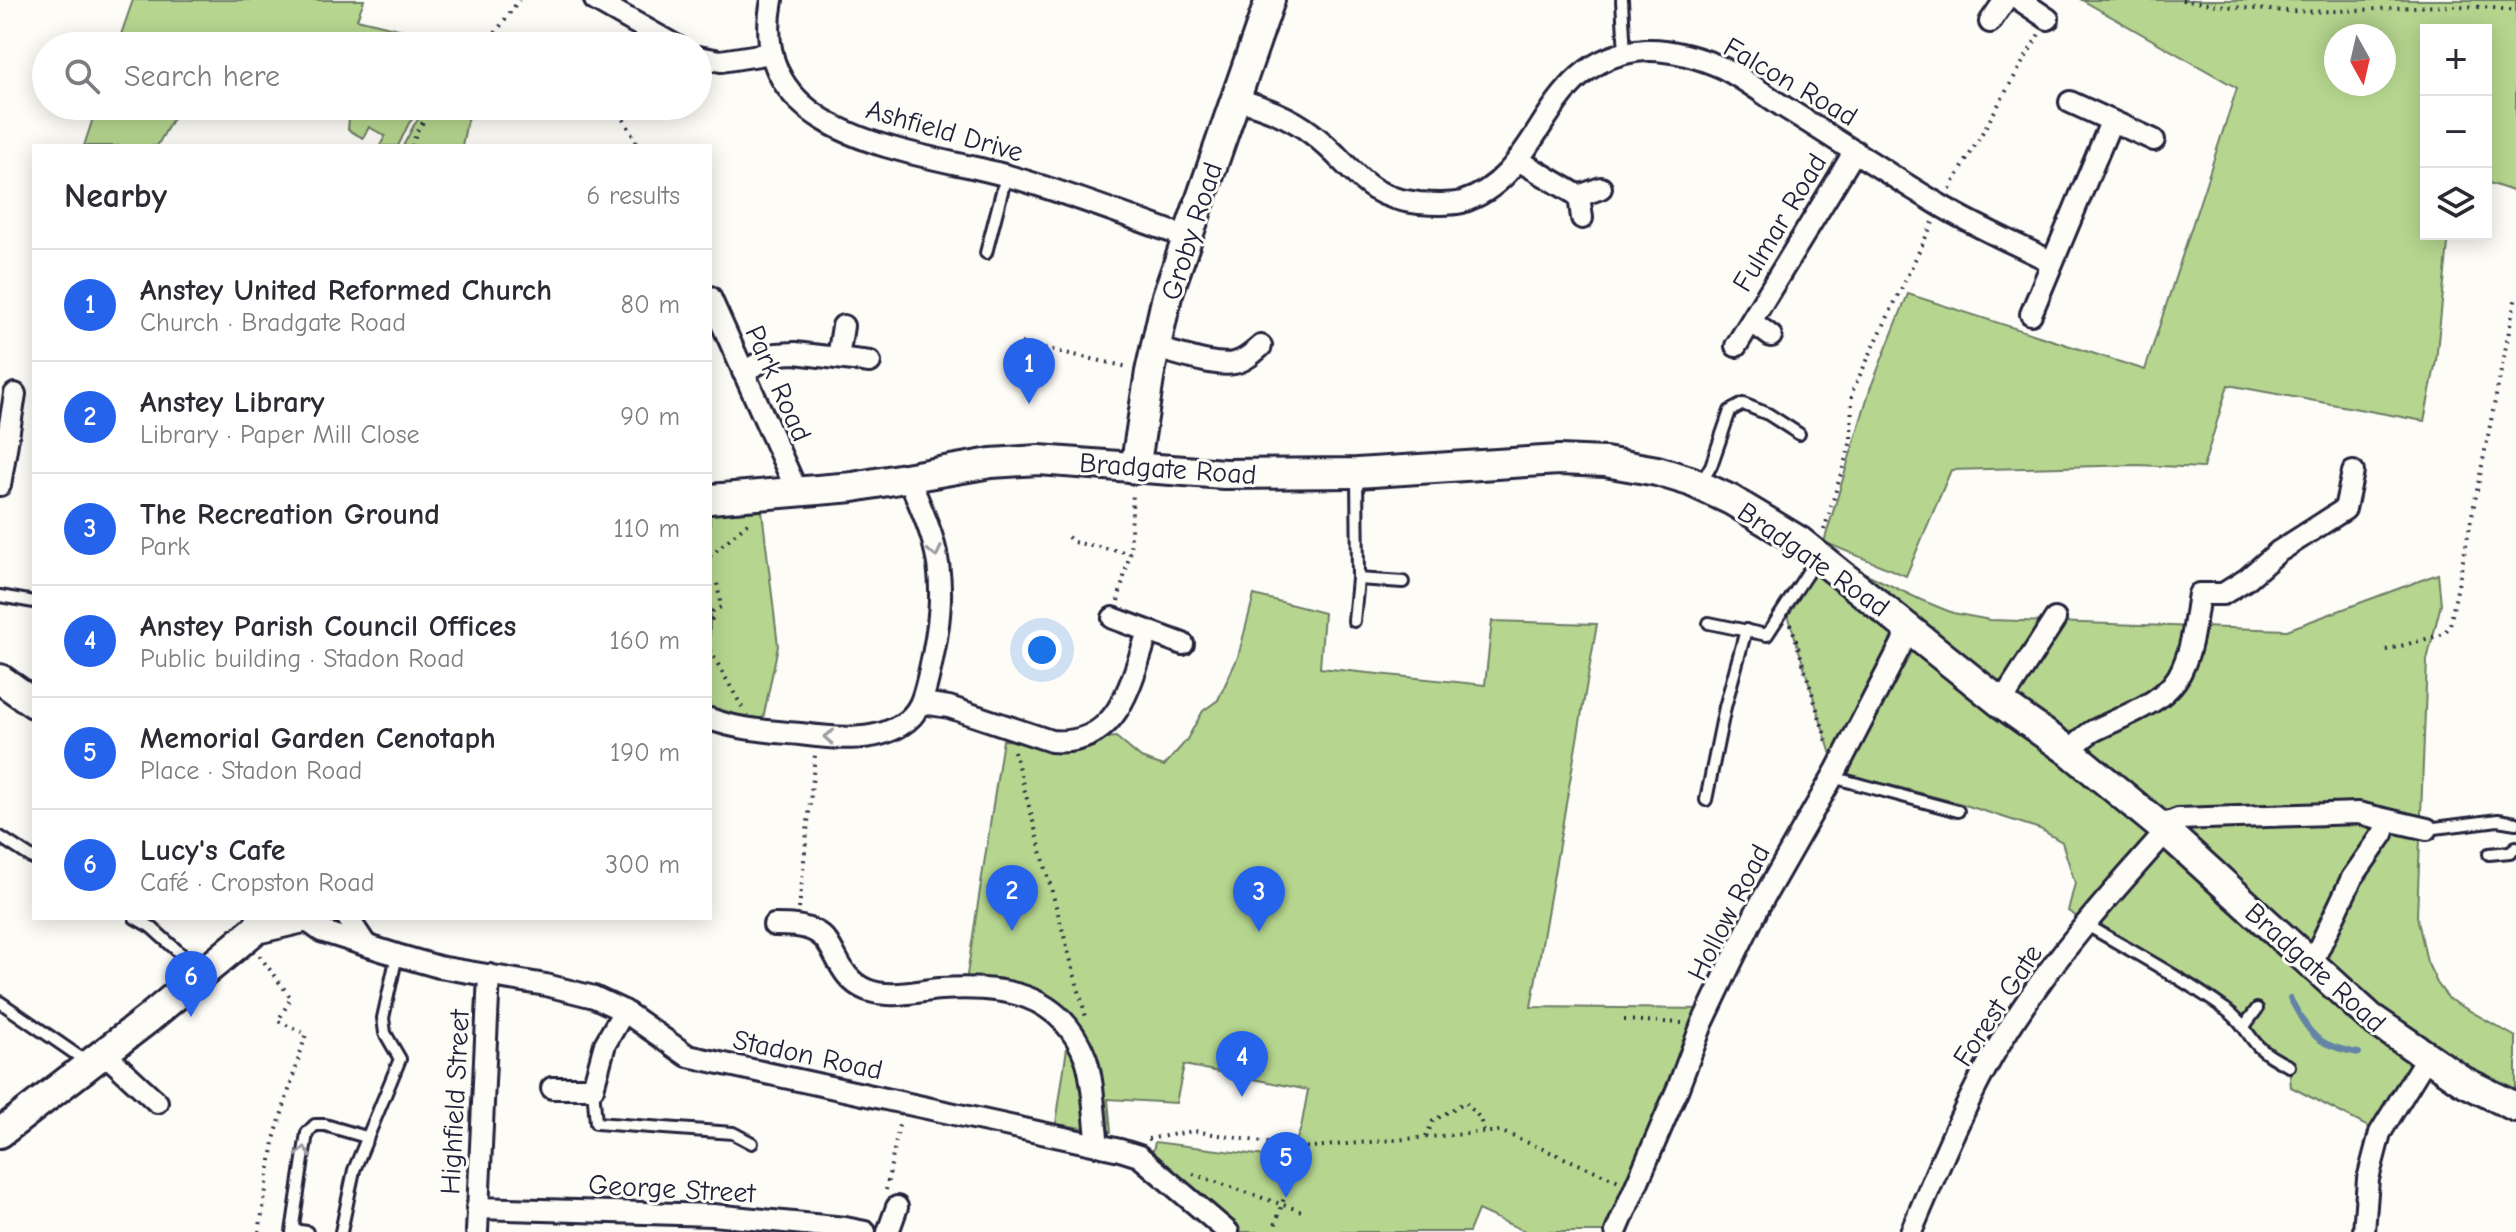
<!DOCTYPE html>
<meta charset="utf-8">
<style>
:root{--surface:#fff;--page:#f2f2f3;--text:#2b2b33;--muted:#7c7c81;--line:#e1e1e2;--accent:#2563eb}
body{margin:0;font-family:"Comic Neue",sans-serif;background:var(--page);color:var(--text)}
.controls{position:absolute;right:24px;top:24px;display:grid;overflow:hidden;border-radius:0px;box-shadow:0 4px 20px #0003}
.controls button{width:72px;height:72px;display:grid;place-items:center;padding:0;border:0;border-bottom:2px solid var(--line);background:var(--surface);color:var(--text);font:40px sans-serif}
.compass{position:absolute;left:2324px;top:24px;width:72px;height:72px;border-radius:50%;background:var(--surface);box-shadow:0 4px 20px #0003;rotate:172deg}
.you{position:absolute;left:1042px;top:650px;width:28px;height:28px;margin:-20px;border:6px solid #fff;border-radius:50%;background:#1a73e8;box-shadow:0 0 0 12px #1a73e833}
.badge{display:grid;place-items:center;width:52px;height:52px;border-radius:50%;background:var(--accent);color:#fff;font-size:26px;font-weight:700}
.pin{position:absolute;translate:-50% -66px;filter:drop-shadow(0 2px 4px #0008)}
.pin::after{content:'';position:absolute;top:42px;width:28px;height:24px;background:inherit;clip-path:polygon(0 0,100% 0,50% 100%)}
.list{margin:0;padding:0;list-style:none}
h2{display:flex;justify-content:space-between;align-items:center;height:104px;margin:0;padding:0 32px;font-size:34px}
h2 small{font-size:26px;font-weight:400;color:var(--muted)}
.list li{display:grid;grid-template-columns:52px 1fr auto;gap:24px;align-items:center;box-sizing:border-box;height:112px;padding:0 32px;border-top:2px solid var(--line)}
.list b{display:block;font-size:30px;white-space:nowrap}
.list p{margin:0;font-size:26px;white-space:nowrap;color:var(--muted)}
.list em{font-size:26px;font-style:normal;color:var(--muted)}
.icon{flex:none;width:44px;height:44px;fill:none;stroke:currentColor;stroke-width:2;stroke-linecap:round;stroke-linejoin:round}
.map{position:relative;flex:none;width:2516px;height:1232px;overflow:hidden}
.search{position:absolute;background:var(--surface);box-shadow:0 4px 20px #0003;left:32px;top:32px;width:680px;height:88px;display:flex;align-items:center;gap:20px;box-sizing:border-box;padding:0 28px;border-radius:44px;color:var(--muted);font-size:30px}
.panel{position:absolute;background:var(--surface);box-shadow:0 4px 20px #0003;left:32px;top:144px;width:680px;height:776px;border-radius:0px}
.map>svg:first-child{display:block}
.green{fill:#b6d68f;stroke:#6c7c65;stroke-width:2;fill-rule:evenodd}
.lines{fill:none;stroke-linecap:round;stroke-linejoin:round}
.stream{stroke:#6484a6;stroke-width:6}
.lane-casing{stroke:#22223b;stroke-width:16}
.street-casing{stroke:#22223b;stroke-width:26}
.secondary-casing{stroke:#22223b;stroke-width:34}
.path{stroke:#22223b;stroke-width:4;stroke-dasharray:2 6;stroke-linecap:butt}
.lane{stroke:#fdfcf7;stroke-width:10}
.street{stroke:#fdfcf7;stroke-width:20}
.secondary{stroke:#fdfcf7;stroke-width:28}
.oneway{stroke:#9a9aa2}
.labels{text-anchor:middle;stroke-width:6;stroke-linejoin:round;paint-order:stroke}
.street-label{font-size:28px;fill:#22223b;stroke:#fdfcf7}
</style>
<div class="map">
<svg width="2516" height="1232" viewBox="0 0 2516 1232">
<rect width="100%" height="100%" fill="#fdfcf7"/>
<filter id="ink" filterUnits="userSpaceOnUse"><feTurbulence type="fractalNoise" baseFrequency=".0125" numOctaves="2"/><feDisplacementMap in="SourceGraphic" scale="16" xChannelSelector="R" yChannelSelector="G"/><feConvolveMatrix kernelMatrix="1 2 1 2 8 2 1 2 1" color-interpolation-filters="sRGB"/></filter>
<g filter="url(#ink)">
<g class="green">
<polygon points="133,0 364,0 357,19 469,46 117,46"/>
<path d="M2082 0H2516V192L2486 182V30H2426V234H2449L2436 361 2424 421 2228 385 2203 468 2138 465 1951 470 1906 576 1824 542 1870 389 1908 294 2145 370 2237 88ZM2384 36V84H2336V36Z"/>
<polygon points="97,106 180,106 157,146 84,146"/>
<polygon points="350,106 423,106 409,123 398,146 380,146 385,136 369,127 363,138 348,130"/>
<polygon points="429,106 470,106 462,146 403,146 414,125"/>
<polygon points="762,511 778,646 763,719 736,728 710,714 710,514"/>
<polygon points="1827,555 1921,600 1953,613 1990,620 2287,630 2438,574 2441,604 2427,660 2417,916 2427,962 2437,983 2449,999 2516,1037 2516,1096 2426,1058 2380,1133 2291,1087 2289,1066 2271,1057 2245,1025 2068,911 2075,883 2062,842 2040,829 1962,804 1836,771 1786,608 1818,572"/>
<polygon points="1254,595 1324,613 1320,668 1485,685 1492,621 1597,624 1531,1007 1705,1009 1610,1232 1527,1232 1478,1210 1469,1232 1242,1232 1151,1160 1155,1142 1289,1159 1301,1128 1308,1090 1184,1065 1176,1103 1108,1099 1111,1132 1056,1124 1070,1027 1052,1010 965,988 1003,740 1066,742 1116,737 1141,758 1164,766 1186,741 1203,711 1218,700 1238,657"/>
</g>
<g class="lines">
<path class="stream" d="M2290 998C2310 1035 2316 1046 2359 1053"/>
<defs>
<g id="lane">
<polyline points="1622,0 1625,54"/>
<polyline points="986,253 1006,176"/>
<polyline points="1700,484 1711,466 1730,411 1743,404 1768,414 1799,434"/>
<polyline points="1358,579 1403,582"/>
<polyline points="0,596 34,602"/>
<polyline points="1354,621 1358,579 1357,475"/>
<polyline points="1709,623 1767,635 1817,558"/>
<polyline points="1832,777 1958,811"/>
<polyline points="1706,800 1725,707 1746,630"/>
<polyline points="2427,829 2498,820 2516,823"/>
<polyline points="0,837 34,859"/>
<polyline points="2489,854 2510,852 2516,847"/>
<polyline points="135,918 151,927 201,972"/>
<path d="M2087 925C2133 952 2182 978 2225 1009 2244 1022 2245 1032 2258 1046 2267 1055 2278 1061 2289 1066"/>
<polyline points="0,1002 87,1062"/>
<polyline points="2245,1025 2257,1009"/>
<polyline points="593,1088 596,1123 733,1133 752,1143"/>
<polyline points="293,1230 307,1232"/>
<polyline points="292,1232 307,1133 315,1125 325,1125 366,1137"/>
<polyline points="341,1232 354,1170 400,1059 385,1033 383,1018 397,955"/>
</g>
<g id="street">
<polyline points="595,0 676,46"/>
<path d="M772 0C745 141 915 150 1008 176 1068 193 1127 216 1186 237"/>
<polyline points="2020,0 2048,19"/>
<polyline points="1990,22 2005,0"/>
<polyline points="698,57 721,61 772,53"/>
<path d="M1234 98C1262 107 1288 115 1311 133 1353 164 1360 197 1419 203 1432 204 1449 205 1462 202 1546 176 1540 56 1646 50 1670 49 1701 58 1723 68 1744 79 1764 94 1784 107 1836 139 1886 173 1938 204 1974 226 2014 243 2052 262"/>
<polyline points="2070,102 2154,140"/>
<polyline points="1518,160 1579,196"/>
<polyline points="1582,218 1579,196 1601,188"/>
<polyline points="710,297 792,480 793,493"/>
<polyline points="2031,314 2111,122"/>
<polyline points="1752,322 1771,336"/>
<polyline points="1736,346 1855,151"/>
<path d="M1155 348C1176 353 1214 367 1234 363 1245 361 1253 353 1261 346"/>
<polyline points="838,358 843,326"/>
<polyline points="743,372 776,354 795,353 870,362"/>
<polyline points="0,485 15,394"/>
<polyline points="1113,618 1183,644"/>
<path d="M922 703 949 707 1051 741C1120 747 1130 683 1148 632"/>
<polyline points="2001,703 2055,619"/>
<path d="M710 719C739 730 769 731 800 734 832 738 873 743 901 725 921 713 924 695 929 674 939 630 946 585 933 541 927 520 917 499 909 478"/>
<path d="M2069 751C2077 744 2084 736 2093 731 2124 715 2169 703 2183 667 2193 645 2195 618 2199 594H2223L2247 579 2278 552 2345 509 2353 472"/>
<polyline points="2160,826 2178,819 2358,813 2427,829"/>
<polyline points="303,918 321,931 397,955 439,967 546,985 594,997 624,1011 688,1056 1120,1150 1139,1156 1228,1232"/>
<polyline points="348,918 366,945"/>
<path d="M774 925C788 925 803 925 816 932 837 943 836 978 867 990 890 999 916 991 940 989 1002 985 1061 992 1086 1059 1094 1082 1094 1119 1098 1144"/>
<polyline points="2311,965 2352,878 2383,834 2387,822"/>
<polyline points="103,1052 157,1102"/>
<polyline points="552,1088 593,1088 605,1044 624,1011"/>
<polyline points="477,1208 713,1215 845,1228 865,1232"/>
<polyline points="477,1232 489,975"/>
<polyline points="888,1232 897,1207"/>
<polyline points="1616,1232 1678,1088 1702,1024 1730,965 1759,906 1836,771 1910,628"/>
<path d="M1911 1232C1939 1166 1966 1099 2003 1038 2048 964 2108 897 2166 832"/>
<polyline points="2364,1232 2368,1179 2380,1133 2426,1058"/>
</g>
<g id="secondary">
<polyline points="1135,469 1150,372 1167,296 1270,0"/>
<polyline points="710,499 853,487 991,463 1039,460 1224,474 1357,473 1559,460 1605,462 1657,471 1690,481 1731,500 1799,541 2001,703 2069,751 2160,826 2371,1018 2463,1081 2516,1107"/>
<polyline points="0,679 34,703"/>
<polyline points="256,929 303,918"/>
<polyline points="0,1133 148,1019 256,929 263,918"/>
</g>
</defs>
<use href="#lane" class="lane-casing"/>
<use href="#street" class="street-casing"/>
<use href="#secondary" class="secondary-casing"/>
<g class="path">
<path d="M2182 0C2232 8 2286 13 2337 11 2397 9 2456 1 2516 11"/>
<polyline points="486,46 519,0"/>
<polyline points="625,106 620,113 639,146"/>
<polyline points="412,146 418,129 435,106"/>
<polyline points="1950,189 2039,34"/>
<polyline points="1021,343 1128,367"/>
<polyline points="1824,530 1851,441 1852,392 1933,222"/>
<polyline points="1068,537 1073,542 1130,553"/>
<polyline points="710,556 751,520"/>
<polyline points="710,581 717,583 721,607 713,611 712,619 710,619"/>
<polyline points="1118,601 1130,553 1133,491"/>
<polyline points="1791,624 1828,745"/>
<polyline points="710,650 742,707"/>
<polyline points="2386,650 2444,634 2450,625 2516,296"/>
<polyline points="1014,751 1086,1017"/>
<polyline points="799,909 815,755"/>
<polyline points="1624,1020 1682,1023"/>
<polyline points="1426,1137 1433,1121 1465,1102 1480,1118 1484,1133"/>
<polyline points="1148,1139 1194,1131 1300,1148 1500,1131 1619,1181"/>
<polyline points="1193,1174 1301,1211"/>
<polyline points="886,1190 900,1120"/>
<polyline points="259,1232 275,1136 306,1034 278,1021 291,998 259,955"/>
<polyline points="1273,1232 1300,1148"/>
</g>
<use href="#lane" class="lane"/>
<use href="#street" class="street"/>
<use href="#secondary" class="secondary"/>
</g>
<defs><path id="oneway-chevron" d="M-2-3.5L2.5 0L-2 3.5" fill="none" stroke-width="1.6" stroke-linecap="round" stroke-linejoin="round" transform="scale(2)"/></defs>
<g class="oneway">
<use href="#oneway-chevron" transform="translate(935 552) rotate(78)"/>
<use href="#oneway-chevron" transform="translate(829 737) rotate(-177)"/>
<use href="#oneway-chevron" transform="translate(304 1152) rotate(-82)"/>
</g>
</g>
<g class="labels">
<g class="street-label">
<text transform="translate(1791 81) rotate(30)" y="10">Falcon Road</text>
<text transform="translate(945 130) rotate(16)" y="10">Ashfield Drive</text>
<text transform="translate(1779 222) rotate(-59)" y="10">Fulmar Road</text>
<text transform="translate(1191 231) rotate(-72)" y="10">Groby Road</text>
<text transform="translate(779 383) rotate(66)" y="10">Park Road</text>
<text transform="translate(1168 468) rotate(4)" y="10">Bradgate Road</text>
<text transform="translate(1814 559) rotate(35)" y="10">Bradgate Road</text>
<text transform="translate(1728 912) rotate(-63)" y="10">Hollow Road</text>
<text transform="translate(2316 967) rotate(42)" y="10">Bradgate Road</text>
<text transform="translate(1997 1005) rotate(-57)" y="10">Forest Gate</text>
<text transform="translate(808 1054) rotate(12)" y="10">Stadon Road</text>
<text transform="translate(454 1102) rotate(-87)" y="10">Highfield Street</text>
<text transform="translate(672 1188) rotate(3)" y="10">George Street</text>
</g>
</g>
</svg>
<div class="controls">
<button>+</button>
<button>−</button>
<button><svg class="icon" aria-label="layers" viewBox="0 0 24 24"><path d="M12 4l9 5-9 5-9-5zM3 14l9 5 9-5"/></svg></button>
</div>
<svg class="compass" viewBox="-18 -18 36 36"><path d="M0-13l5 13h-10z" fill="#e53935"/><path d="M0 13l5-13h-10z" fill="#7c7c81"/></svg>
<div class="you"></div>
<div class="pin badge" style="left:1029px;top:404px">1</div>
<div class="pin badge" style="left:1012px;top:931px">2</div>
<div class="pin badge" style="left:1259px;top:932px">3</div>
<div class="pin badge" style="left:1242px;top:1097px">4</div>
<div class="pin badge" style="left:1286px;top:1198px">5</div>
<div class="pin badge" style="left:191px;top:1017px">6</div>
<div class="search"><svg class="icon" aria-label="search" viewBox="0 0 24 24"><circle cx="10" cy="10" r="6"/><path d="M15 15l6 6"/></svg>Search here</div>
<section class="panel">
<h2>Nearby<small>6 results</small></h2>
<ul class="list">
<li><span class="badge">1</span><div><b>Anstey United Reformed Church</b><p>Church · Bradgate Road</p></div><em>80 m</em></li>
<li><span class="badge">2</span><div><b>Anstey Library</b><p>Library · Paper Mill Close</p></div><em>90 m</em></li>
<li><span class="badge">3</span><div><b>The Recreation Ground</b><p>Park</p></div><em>110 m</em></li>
<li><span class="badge">4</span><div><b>Anstey Parish Council Offices</b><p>Public building · Stadon Road</p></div><em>160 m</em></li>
<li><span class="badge">5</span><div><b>Memorial Garden Cenotaph</b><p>Place · Stadon Road</p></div><em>190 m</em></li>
<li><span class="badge">6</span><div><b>Lucy's Cafe</b><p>Café · Cropston Road</p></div><em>300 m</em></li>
</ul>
</section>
</div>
